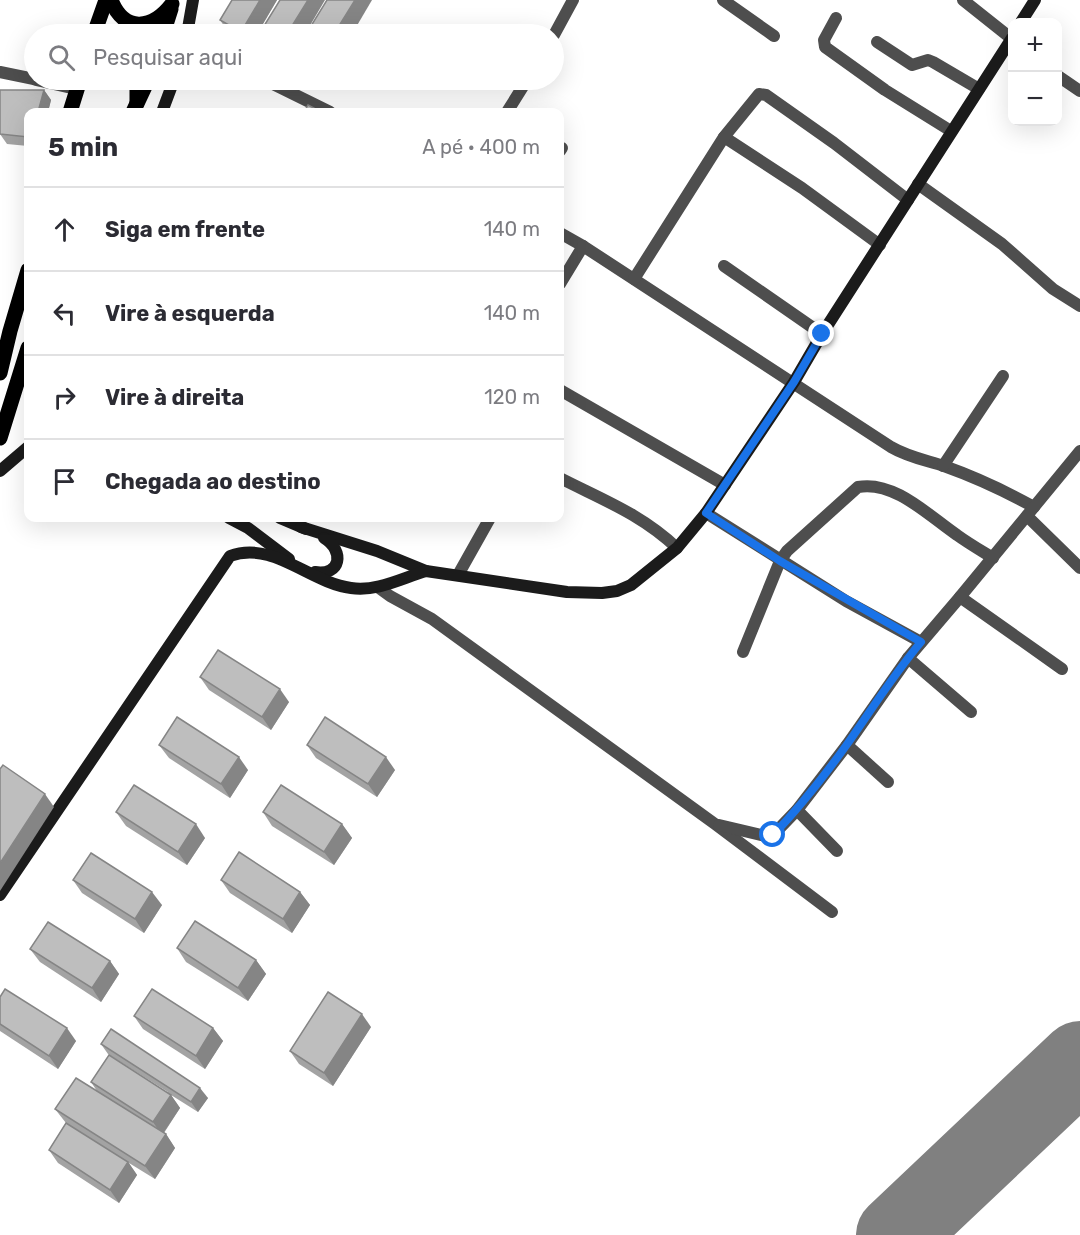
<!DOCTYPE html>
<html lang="pt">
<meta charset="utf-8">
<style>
:root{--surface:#fff;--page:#f7f7f7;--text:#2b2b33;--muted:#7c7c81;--line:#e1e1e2}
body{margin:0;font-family:Rubik,sans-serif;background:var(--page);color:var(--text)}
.controls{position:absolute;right:18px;top:18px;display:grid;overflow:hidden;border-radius:12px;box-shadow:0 6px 24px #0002}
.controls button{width:54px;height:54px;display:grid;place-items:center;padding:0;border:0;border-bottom:2px solid var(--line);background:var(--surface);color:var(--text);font:30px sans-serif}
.stop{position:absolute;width:18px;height:18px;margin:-14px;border:4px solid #1a73e8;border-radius:50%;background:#fff}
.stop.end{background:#1a73e8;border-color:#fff;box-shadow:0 2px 6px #0008}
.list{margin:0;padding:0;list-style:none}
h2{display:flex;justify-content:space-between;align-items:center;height:78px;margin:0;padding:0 24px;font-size:26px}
h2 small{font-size:20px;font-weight:400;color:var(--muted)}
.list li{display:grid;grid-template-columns:39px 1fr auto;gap:18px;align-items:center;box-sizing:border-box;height:84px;padding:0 24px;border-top:2px solid var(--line)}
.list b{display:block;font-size:22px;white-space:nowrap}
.list em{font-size:20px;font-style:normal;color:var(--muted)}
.icon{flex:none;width:33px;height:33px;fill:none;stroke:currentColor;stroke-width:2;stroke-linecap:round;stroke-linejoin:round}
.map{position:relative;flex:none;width:1080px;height:1235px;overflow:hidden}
.search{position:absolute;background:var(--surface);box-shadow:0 6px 24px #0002;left:24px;top:24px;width:540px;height:66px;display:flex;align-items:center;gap:15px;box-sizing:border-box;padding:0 21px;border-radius:33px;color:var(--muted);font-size:22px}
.panel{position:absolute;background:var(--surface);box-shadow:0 6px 24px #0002;left:24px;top:108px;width:540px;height:414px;border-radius:12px}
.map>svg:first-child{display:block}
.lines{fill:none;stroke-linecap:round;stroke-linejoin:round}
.runway{stroke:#808080;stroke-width:80}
.street{stroke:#4e4e4e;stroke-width:12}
.secondary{stroke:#1b1b1b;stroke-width:12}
.primary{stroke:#000;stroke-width:15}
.wall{fill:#a3a3a3}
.shaded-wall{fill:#858585}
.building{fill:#bebebe;stroke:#858585;stroke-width:1.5}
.route{stroke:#1a73e8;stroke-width:8}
</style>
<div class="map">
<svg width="1080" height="1235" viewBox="0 0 1080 1235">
<rect width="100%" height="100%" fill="#fff"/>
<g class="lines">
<polyline class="runway" points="896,1235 1080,1061"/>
<g class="street">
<polyline points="723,0 774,36"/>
<polyline points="963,0 1012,39"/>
<polyline points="836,18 824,40 825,47 885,90 951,131"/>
<polyline points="554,35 573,0"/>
<polyline points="877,42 912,65 928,60 933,62 979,89"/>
<polyline points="0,72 34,79"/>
<polyline points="1058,76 1080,91"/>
<polyline points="36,80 76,89"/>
<polyline points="265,80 330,112"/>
<polyline points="507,112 527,80"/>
<polyline points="724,137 802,188 880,245"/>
<polyline points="560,151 562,148"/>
<polyline points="918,184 1002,244 1053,289 1080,306"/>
<path d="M560 233 583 246 891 447C908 457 925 460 944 466 975 477 1005 491 1034 507"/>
<polyline points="724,266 822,334"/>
<polyline points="634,279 724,137 759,94 766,95 834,143 908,200"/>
<polyline points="560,284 583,246"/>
<polyline points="560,390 725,485"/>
<polyline points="943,466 1003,376"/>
<path d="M560 478C603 500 641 514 677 548"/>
<polyline points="706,513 846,601 921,642"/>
<polyline points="1027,516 1080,568"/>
<polyline points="458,575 490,518"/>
<polyline points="379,588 390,596 432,619 715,824 832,912"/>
<polyline points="960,597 1062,669"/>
<path d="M743 652 780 561 787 551 858 487C894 480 929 516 957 535 968 543 980 550 993 558"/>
<polyline points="908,658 971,712"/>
<polyline points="847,745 888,782"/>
<polyline points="797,810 837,851"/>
<polyline points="719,825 765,836 773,835 797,810 847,745 908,658 960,597 1080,451"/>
</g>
<g class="secondary">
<polyline points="1021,22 1035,0"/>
<polyline points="187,34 193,0"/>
<polyline points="162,112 174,80"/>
<polyline points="0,471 28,447"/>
<polyline points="229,518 248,528 289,559"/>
<polyline points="280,518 306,529"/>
<polyline points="301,527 377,551 426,571 567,592 602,593 617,591 631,585 677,548 706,513 794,382 822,334 1012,38"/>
<path d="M315 572C341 576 345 551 324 538"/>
<path d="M0 895 230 556C273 540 310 583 351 588 377 592 402 578 426 571"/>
</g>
<g class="primary">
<path d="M111 0C124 33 152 30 172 4"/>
<polyline points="94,34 106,0"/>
<polyline points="163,34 171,9"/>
<polyline points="134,80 137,86 137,103"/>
<polyline points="70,112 80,80"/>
<polyline points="133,112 148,80"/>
<polyline points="0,373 10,331 28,270"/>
<polyline points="0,438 28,348"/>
</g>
</g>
<g class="wall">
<polygon points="232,0 277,0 257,34 232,34 229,33 220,20"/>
<polygon points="307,80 325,80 320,87"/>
<polygon points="44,90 51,100 48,112 28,112 28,146 7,144 0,134"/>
<polygon points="200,677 289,702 271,730 209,690"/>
<polygon points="159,745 248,770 230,798 169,758"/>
<polygon points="307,745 395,770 377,797 316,758"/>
<polygon points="116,812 205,838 187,865 126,826"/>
<polygon points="263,812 342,824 352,838 334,865 272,826"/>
<polygon points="73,880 162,905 144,933 82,893"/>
<polygon points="221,880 300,892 310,905 292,933 230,893"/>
<polygon points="177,948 256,960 266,974 248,1001 186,962"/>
<polygon points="30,949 110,961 119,974 101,1002 40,962"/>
<polygon points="0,997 76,1041 58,1069 0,1031"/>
<polygon points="134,1016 213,1028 223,1041 205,1069 143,1029"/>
<polygon points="371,1027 333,1086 299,1064 290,1051"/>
<polygon points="101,1044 208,1098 198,1112 171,1095 180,1108 164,1133 166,1134 175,1148 155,1179 129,1163 137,1175 119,1203 58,1163 49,1150 66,1123 55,1109 97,1091 91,1082 168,1092 108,1054"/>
</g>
<g class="shaded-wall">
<polygon points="260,0 277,0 257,34 242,34 241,32"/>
<polygon points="308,0 325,0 305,34 287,34"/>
<polygon points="355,0 372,0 352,34 334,34"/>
<polygon points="315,80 325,80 320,87"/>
<polygon points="44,90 51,100 48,112 38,112"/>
<polygon points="280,689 289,702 271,730 262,717"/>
<polygon points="239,757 248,770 230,798 221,784"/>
<polygon points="386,757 395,770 377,797 368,784"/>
<polygon points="45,794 54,807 0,891 0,863"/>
<polygon points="196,824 205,838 187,865 178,852"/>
<polygon points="342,824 352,838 334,865 324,852"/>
<polygon points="152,892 162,905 144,933 135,919"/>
<polygon points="300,892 310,905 292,933 283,919"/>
<polygon points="256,960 266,974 248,1001 238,988"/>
<polygon points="110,961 119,974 101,1002 92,988"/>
<polygon points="362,1014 371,1027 333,1086 324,1073"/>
<polygon points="67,1028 76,1041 58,1069 49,1056"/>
<polygon points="213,1028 223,1041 205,1069 196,1056"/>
<polygon points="200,1088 208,1098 198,1112 191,1102"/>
<polygon points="171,1095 180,1108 162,1135 153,1122"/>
<polygon points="166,1134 175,1148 155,1179 145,1166"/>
<polygon points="128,1162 137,1175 119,1203 110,1190"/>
</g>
<g class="building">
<polygon points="232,0 260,0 241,32 220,20"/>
<polygon points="280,0 308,0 287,34 259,34"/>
<polygon points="327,0 355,0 334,34 306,34"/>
<polygon points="0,90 44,90 38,112 28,112 28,137 0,134"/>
<polygon points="308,105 321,112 304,112"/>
<polygon points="218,650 280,689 262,717 200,677"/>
<polygon points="177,717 239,757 221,784 159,745"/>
<polygon points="325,717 386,757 368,784 307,745"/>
<polygon points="3,765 45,794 0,863 0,769"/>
<polygon points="134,785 196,824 178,852 116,812"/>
<polygon points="281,785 342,824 324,852 263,812"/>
<polygon points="239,852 300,892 283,919 221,880"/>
<polygon points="91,853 152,892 135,919 73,880"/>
<polygon points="195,921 256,960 238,988 177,948"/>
<polygon points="48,922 110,961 92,988 30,949"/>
<polygon points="5,989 67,1028 49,1056 0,1024 0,997"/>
<polygon points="152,989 213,1028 196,1056 134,1016"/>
<polygon points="328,992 362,1014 324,1073 290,1051"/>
<polygon points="111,1029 200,1088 191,1102 101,1044"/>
<polygon points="109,1055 171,1095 153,1122 91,1082"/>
<polygon points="76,1078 166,1134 145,1166 55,1109"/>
<polygon points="66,1123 128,1162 110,1190 49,1150"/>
</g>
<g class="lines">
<path class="route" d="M773 835C800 807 825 775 848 743 872 709 894 674 921 642L780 561 706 513 794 382 822 334"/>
</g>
</svg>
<div class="controls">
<button>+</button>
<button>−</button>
</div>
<div class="stop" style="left:773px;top:835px"></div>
<div class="stop end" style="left:822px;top:334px"></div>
<div class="search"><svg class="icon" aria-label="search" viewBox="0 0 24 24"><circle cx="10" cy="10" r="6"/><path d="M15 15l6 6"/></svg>Pesquisar aqui</div>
<section class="panel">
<h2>5 min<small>A pé · 400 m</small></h2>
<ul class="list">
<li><svg class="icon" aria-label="ahead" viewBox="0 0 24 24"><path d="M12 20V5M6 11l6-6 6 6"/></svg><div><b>Siga em frente</b></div><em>140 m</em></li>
<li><svg class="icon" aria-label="left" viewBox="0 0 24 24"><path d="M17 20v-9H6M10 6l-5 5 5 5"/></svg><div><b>Vire à esquerda</b></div><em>140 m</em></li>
<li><svg class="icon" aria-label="right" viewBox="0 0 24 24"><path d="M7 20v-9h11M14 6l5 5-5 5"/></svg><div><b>Vire à direita</b></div><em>120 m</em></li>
<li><svg class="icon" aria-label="arrive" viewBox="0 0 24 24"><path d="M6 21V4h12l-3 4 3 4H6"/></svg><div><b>Chegada ao destino</b></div></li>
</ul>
</section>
</div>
